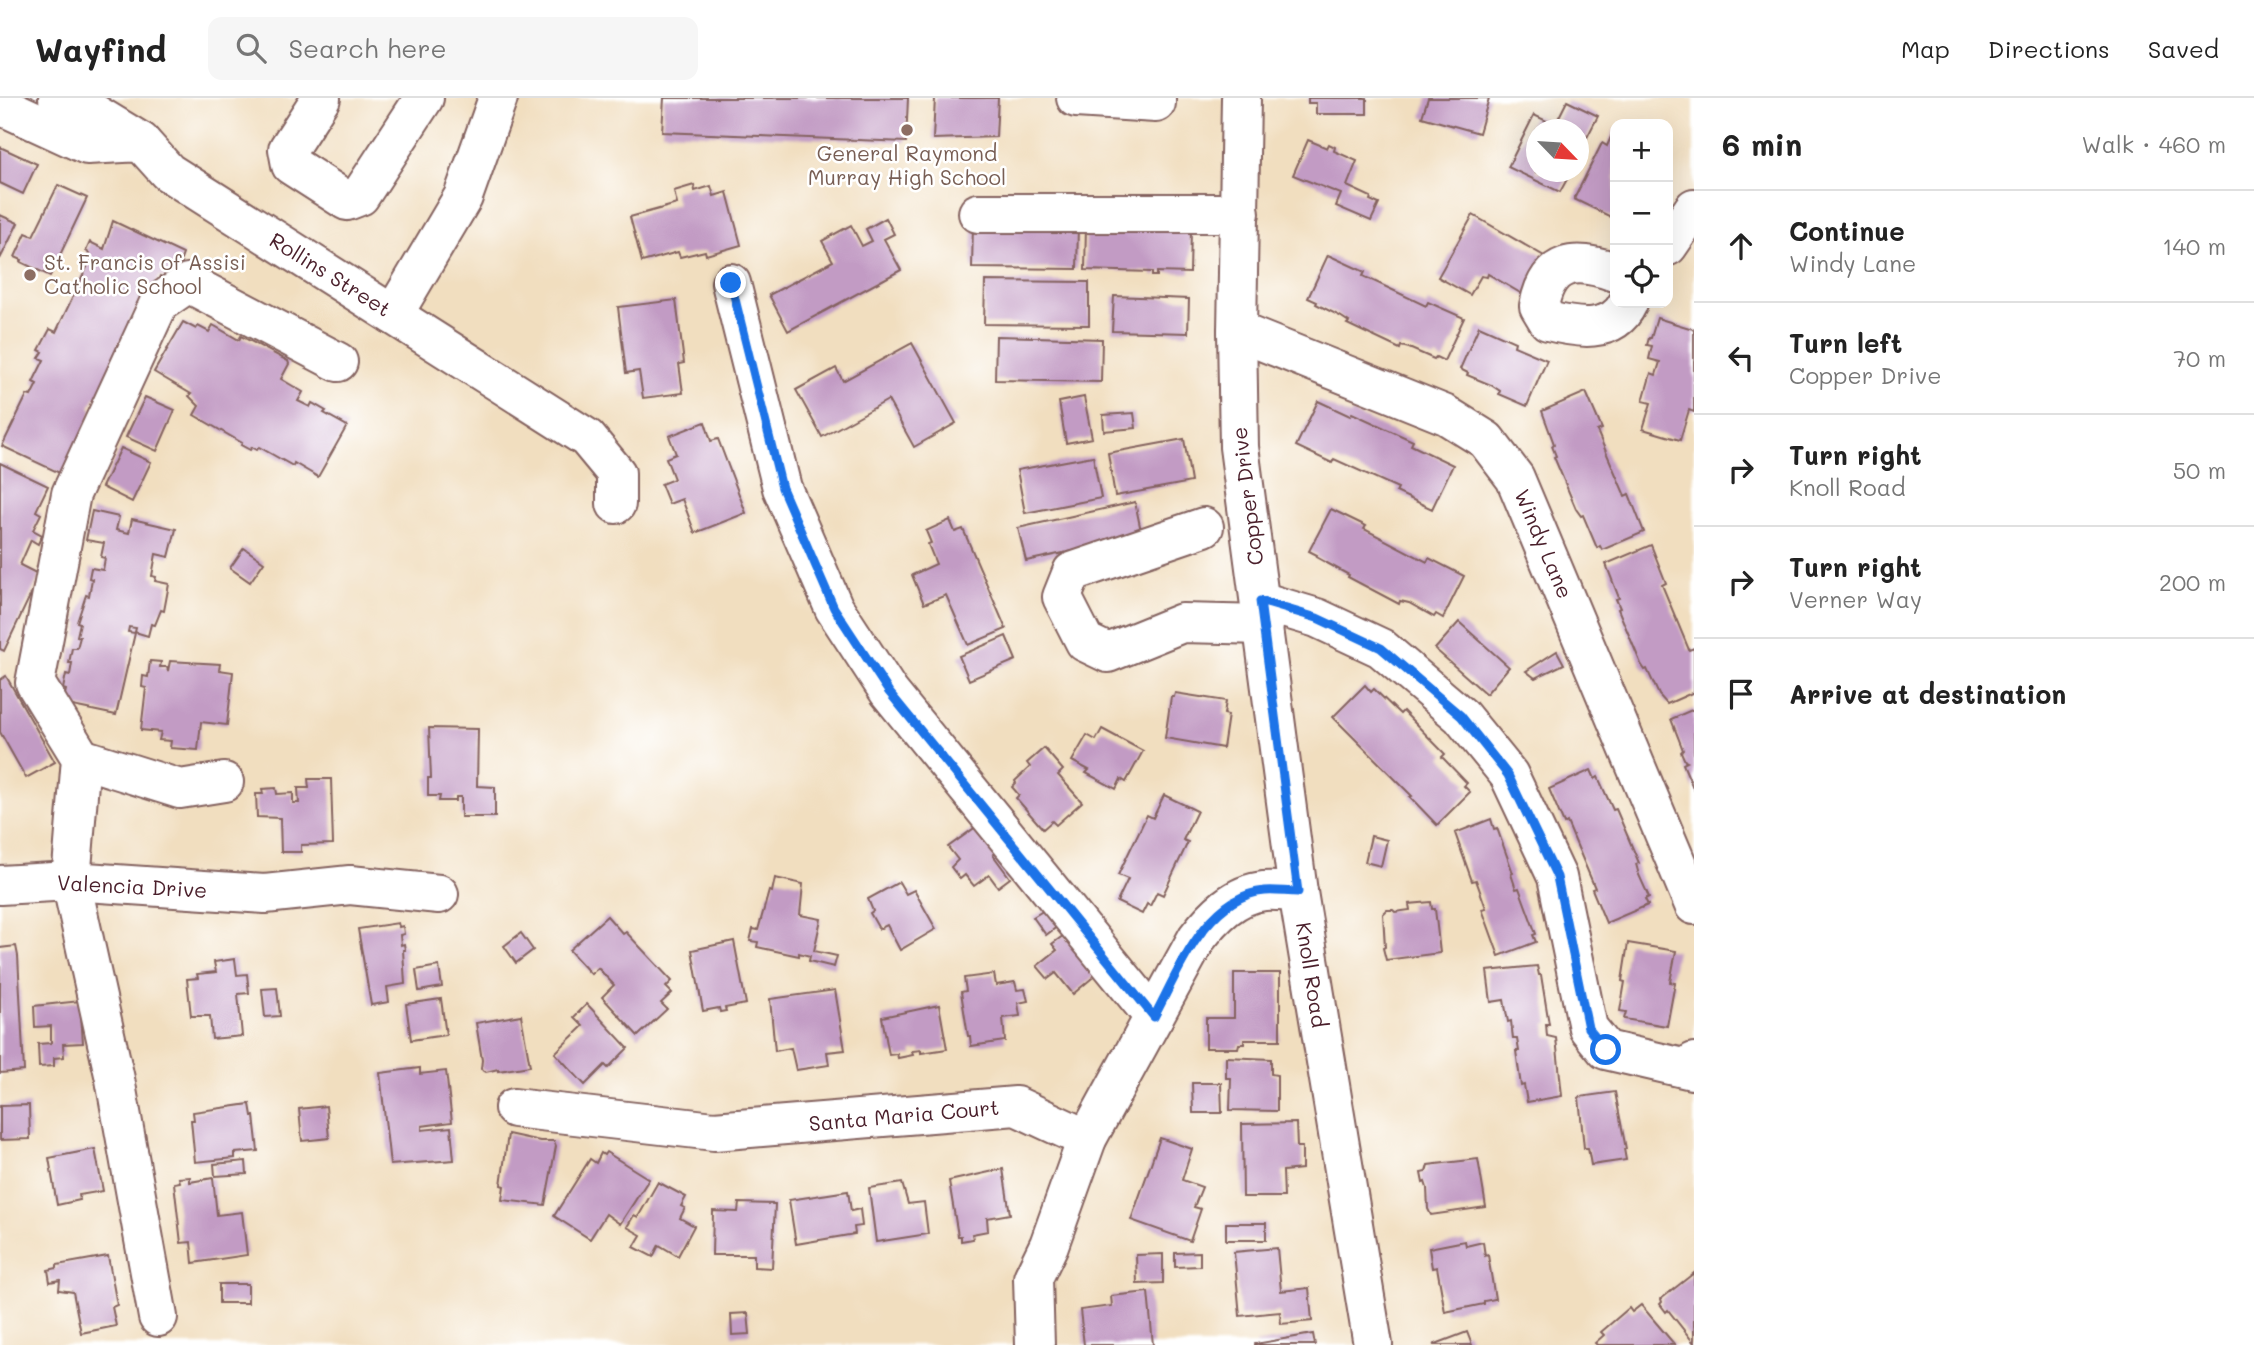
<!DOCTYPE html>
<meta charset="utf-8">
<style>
:root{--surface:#fff;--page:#f6f6f6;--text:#222;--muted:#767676;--line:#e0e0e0}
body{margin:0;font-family:Mali,sans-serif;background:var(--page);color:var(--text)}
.controls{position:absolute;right:21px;top:21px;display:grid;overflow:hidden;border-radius:14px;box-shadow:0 7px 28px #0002}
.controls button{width:63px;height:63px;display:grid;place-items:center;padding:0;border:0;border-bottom:2px solid var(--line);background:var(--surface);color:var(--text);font:35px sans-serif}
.compass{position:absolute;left:1526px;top:21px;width:63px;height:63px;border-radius:50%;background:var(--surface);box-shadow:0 7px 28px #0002;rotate:115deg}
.stop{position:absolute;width:21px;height:21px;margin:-16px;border:5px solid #1a73e8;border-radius:50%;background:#fff}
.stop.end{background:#1a73e8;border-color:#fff;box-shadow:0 2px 7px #0008}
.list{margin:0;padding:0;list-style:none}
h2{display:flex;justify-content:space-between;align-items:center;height:91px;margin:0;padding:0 28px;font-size:30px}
h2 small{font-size:23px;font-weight:400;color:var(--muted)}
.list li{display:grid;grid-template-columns:46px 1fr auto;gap:21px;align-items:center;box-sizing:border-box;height:112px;padding:0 28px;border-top:2px solid var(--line)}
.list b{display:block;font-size:26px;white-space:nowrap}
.list p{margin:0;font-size:23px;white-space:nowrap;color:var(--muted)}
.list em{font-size:23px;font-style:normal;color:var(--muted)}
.icon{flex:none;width:38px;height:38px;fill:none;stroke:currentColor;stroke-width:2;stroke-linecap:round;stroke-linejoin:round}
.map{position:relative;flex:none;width:1694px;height:1247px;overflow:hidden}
header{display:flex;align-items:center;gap:42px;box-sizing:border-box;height:98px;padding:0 35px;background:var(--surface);border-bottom:2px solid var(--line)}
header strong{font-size:33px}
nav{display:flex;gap:38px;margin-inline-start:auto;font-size:24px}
.search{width:490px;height:63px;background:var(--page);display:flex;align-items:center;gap:18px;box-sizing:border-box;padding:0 24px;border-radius:14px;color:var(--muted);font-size:26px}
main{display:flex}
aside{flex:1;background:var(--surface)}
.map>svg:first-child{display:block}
.building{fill:#c29bc4}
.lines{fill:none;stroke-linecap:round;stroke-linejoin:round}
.minor-casing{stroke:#84625f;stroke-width:42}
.minor{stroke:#fff;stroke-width:38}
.route{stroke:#1a73e8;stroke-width:9}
.education-dot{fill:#8d6e63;stroke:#fff;stroke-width:2.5}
.labels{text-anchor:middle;stroke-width:5;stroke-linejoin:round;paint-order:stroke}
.education-label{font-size:21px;fill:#785e54;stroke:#fff}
.street-label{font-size:21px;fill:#4a1f2b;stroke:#fff}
</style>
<header>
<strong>Wayfind</strong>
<div class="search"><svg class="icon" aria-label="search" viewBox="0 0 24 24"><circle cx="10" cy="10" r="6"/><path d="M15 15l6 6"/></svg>Search here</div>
<nav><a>Map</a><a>Directions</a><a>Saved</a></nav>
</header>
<main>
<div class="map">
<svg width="1694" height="1247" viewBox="0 0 1694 1247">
<rect width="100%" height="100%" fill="#fff"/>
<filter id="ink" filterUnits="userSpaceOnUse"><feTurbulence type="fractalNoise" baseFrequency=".0143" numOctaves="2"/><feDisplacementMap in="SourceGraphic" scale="14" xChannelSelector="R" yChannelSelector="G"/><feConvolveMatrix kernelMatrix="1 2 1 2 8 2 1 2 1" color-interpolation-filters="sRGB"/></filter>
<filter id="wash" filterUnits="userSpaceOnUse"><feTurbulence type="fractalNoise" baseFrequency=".00686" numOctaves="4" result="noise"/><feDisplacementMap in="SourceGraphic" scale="28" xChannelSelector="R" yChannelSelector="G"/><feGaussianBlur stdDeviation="1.57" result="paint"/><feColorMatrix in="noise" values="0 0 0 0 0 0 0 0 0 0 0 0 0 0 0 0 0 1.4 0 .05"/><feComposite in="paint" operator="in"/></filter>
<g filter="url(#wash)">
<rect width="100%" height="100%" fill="#f1debf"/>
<g id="blocks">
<g class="building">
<polygon points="664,0 908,0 906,44 662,34"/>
<polygon points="935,0 998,0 996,39 933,41"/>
<polygon points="1308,0 1367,0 1367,16 1316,16 1316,5 1308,5"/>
<polygon points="1428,0 1489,0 1479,35 1422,19"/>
<polygon points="1567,3 1598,18 1578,57 1578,32 1536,32 1536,74 1571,74 1560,94 1508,69 1534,17 1555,27"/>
<polygon points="1615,30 1615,121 1574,101 1602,45 1607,48"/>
<polygon points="1308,42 1327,50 1329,46 1335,49 1334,53 1357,63 1347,88 1371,99 1370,102 1379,106 1371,123 1336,108 1341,96 1293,77"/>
<polygon points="0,49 37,66 23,96 0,85"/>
<polygon points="58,87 87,100 50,178 21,164 22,162 15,159 26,135 33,138"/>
<polygon points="694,87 695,93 711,88 714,98 727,94 741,147 706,157 705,153 680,159 678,154 642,164 630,119 677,106 674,93"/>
<polygon points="0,117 18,125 0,161"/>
<polygon points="1473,117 1544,158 1529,200 1488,176 1487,179 1481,178 1470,197 1438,179"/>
<polygon points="886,120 894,136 884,141 901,172 788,233 769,197 833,163 822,143 851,127 862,148 872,143 866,131"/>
<polygon points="113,123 183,156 173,184 160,178 153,192 135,213 129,223 133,225 118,247 128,252 104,303 95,299 90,309 93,311 68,379 2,348 27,297 31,298 37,286 33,284 44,262 39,260 43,254 39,252 50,231 56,234 90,163 86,161 89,155 86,153 90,144 104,151"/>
<polygon points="973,126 1078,127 1077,171 972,170"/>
<polygon points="1086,128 1191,131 1190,175 1157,174 1157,178 1152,178 1152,174 1085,172"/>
<polygon points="1328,157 1365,174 1363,178 1426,208 1428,204 1464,220 1444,263 1436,259 1434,261 1409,250 1401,248 1400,251 1347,226 1349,224 1340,218 1316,206 1317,204 1308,200"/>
<polygon points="985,183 1089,184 1089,227 984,226"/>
<polygon points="1114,198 1189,201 1188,235 1112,233"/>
<polygon points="676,202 684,265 679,266 683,295 643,300 639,273 626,275 618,209"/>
<polygon points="1657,220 1693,231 1694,233 1694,314 1689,312 1680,342 1643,331 1651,305 1643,303 1651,275 1656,277 1660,264 1649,261 1652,248 1647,247 1649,240 1651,240"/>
<polygon points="183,224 196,231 198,228 209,234 213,227 239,242 241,238 288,263 289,266 281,281 303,294 298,303 310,309 312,305 326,313 324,315 347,328 318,379 294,365 293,368 259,349 257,352 252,349 250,352 241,347 242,345 194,317 199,308 189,298 191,296 154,274"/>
<polygon points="1479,228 1515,244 1514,248 1547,262 1527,308 1499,296 1500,293 1491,287 1467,277 1468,275 1460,271"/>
<polygon points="996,238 1102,241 1101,284 995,282"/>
<polygon points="912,245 956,325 914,349 888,302 822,339 796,292 836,270 843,283"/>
<polygon points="1586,294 1602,331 1597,333 1625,398 1629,396 1644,434 1602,452 1600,448 1597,450 1583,417 1581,418 1576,411 1554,359 1556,358 1552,348 1554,346 1542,313"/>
<polygon points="145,299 175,312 157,353 126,339"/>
<polygon points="1084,299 1092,340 1066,345 1059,304"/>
<polygon points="1318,303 1350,318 1352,315 1413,343 1411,347 1453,367 1432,411 1396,394 1398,390 1334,361 1332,365 1296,348"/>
<polygon points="1134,315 1136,330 1104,333 1103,317"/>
<polygon points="705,324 711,343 718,341 746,415 695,435 682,401 669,406 661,386 674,381 666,360 676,356 669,338"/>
<polygon points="1184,341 1191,384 1115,398 1108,355"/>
<polygon points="121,350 151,364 132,404 102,389"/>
<polygon points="1093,358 1101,400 1025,415 1017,372"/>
<polygon points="0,365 48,388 36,413 41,416 33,432 42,437 38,446 31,442 20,467 40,477 4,553 0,551"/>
<polygon points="1135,404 1142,438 1026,463 1018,430"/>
<polygon points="1331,411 1366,428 1364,431 1427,464 1429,460 1464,478 1443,520 1436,516 1434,519 1409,505 1400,503 1399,506 1348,479 1349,477 1316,459 1317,457 1309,453"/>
<polygon points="92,413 119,419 116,432 129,435 132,421 176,431 169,459 156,456 152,478 156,479 155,483 169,486 164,513 161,512 155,527 151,526 148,538 135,534 136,530 129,529 128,534 135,535 116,617 63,606 66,592 63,591 66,576 70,577 72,565 69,565 72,550 77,550 80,539 77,538 80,525 77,524 86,497 89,498 92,481 89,480 91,470 103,472 105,460 101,459 104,445 86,442"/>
<polygon points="950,422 955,434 963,431 1006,531 968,547 946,497 924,506 912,477 936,466 928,446 931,445 926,433"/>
<polygon points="1651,447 1666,485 1662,487 1689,552 1694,550 1694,594 1667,606 1659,597 1647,571 1645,572 1641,566 1618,511 1620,510 1616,501 1619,500 1606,466"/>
<polygon points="244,450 264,464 250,484 230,470"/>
<polygon points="1459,524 1509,569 1486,596 1435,551"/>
<polygon points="1006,538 1016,562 969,582 959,558"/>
<polygon points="1557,553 1564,566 1535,580 1526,573"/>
<polygon points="150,563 161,564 160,569 167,569 168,573 170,563 220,566 219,572 233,574 227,627 201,624 198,652 170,650 171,643 159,642 161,634 141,632 146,590 142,589 143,578 148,579"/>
<polygon points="6,578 55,664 26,680 0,634 0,582"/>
<polygon points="1365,587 1371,594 1374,591 1400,616 1403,613 1445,656 1442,659 1467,685 1464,688 1470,694 1437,727 1410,699 1412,698 1333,619"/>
<polygon points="1175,595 1226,603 1224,616 1228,617 1223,650 1165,640 1171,599 1174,599"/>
<polygon points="1694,611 1694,692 1683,666 1687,664 1685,663 1681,654 1683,652 1671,621"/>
<polygon points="429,630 478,631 477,688 495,689 495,719 461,719 461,699 456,699 456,703 439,703 440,698 428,698 428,680 431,680"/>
<polygon points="1102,631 1143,653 1126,684 1121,681 1116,691 1086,675 1089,672 1072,663 1087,637 1096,642"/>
<polygon points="1044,650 1063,672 1058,677 1082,704 1056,727 1052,723 1043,731 1016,700 1019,697 1012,689 1016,685 1015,683 1030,669 1027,665"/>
<polygon points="1591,672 1595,681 1598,679 1613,712 1616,711 1639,765 1636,766 1639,777 1649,799 1645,801 1648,807 1606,825 1592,791 1595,790 1567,724 1564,726 1549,691"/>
<polygon points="308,681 331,681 333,746 301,747 301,754 281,754 280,720 257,719 256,696 263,696 262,691 276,690 277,696 293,695 293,705 299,705 298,690 309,690"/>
<polygon points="1164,697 1197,713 1183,742 1188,744 1163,797 1157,794 1150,808 1147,806 1142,816 1117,804 1128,781 1118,777 1147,717 1153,720"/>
<polygon points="1491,721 1494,731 1497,730 1513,775 1511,776 1516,791 1519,790 1536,836 1533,837 1536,844 1499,858 1482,811 1486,810 1476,782 1472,783 1455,735"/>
<polygon points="980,726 999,752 993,757 1010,780 998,789 989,777 974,788 965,777 960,781 951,769 958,762 948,749"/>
<polygon points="1371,738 1387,742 1381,768 1365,764"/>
<polygon points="775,780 803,786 800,817 821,821 814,853 837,858 834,869 809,863 810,858 799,855 799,858 757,849 758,844 750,843 753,831 758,832 769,793 772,794"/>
<polygon points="899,784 906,796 914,792 936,831 900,852 887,827 879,831 870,815 873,813 868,801"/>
<polygon points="1431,804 1432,811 1435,811 1440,855 1386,862 1383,850 1385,849 1383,816 1387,812 1393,812 1395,814 1410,812 1409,806"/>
<polygon points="1046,811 1058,828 1046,837 1033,819"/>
<polygon points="607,818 623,836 626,834 672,883 666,889 672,895 661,905 667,911 638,938 602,899 614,887 598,870 591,876 569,852"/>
<polygon points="398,825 399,829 403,828 404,836 400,837 401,847 404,846 405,852 403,852 405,886 387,889 389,904 371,907 358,831"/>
<polygon points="521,835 533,852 516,865 504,848"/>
<polygon points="1064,837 1097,876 1073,896 1056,875 1048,881 1037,868 1057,852 1052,846"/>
<polygon points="734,843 746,906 725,910 726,913 720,914 719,910 703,913 692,852"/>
<polygon points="1628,845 1676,853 1670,884 1675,885 1667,928 1624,921 1626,914 1620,913 1625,884 1622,883"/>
<polygon points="16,848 18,858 24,973 0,975 0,850"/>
<polygon points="235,861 237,877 247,876 249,895 238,896 242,938 212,941 210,918 191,918 187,881 198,880 197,876 216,874 214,864"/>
<polygon points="439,868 442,889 419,893 416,872"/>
<polygon points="1537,868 1539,877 1541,877 1549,926 1546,926 1547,938 1556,940 1562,998 1527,1004 1524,987 1521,988 1516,953 1519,953 1517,941 1513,941 1511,923 1508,924 1504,902 1491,904 1487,873"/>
<polygon points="1234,875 1280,875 1280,942 1244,942 1244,946 1239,946 1238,950 1206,950 1206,920 1234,920"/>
<polygon points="994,876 996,887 1015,884 1017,892 1025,891 1028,903 1018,905 1020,918 1003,920 1005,943 971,948 970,938 968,938 961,894 966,893 964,880"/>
<polygon points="277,890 280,918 265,919 262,891"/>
<polygon points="835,892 845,952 827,954 829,967 796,972 791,950 775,953 770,901"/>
<polygon points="441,901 446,937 411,942 406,906"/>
<polygon points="80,903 83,945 63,946 64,959 54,960 54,968 39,969 38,946 51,945 51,928 35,929 34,908"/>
<polygon points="587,906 628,950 608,970 605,967 585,987 555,955 583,928 574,919"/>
<polygon points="939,907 947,951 921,955 921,952 912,953 913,957 898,960 897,956 889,957 882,919"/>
<polygon points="521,917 530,968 498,973 498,971 486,974 481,971 482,962 476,925"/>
<polygon points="1226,959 1271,961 1271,976 1277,977 1277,1013 1230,1012 1231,980 1226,980"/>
<polygon points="420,970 420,976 446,973 452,1024 422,1028 422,1032 451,1029 454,1062 390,1067 380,975"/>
<polygon points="1192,985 1221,985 1222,1015 1193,1015"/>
<polygon points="1615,994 1626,1051 1624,1051 1626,1062 1591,1067 1588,1050 1584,1050 1579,999"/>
<polygon points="250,1006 252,1018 254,1018 258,1053 235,1055 235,1060 195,1064 191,1022 194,1022 193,1014"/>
<polygon points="29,1007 30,1041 0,1042 0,1008"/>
<polygon points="326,1008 329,1040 302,1043 299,1011"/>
<polygon points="1296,1025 1297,1049 1302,1049 1302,1071 1283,1073 1284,1099 1243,1099 1242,1026"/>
<polygon points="508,1036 540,1043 554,1043 556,1048 545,1107 502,1102 504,1088 501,1087"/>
<polygon points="1160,1040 1192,1051 1182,1082 1202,1089 1194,1109 1201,1111 1190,1143 1131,1122"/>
<polygon points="95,1051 103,1093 79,1097 80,1102 57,1107 49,1060"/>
<polygon points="606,1054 649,1081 620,1126 606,1116 590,1141 554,1118 590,1061 596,1065 601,1055 604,1057"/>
<polygon points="1478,1061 1486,1109 1431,1117 1428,1111 1427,1090 1425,1084 1423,1085 1421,1075 1426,1074 1428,1067"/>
<polygon points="246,1063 247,1076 215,1078 214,1066"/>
<polygon points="1003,1071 1010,1116 987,1120 988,1133 972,1136 973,1141 961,1143 961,1138 958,1138 949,1083"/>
<polygon points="190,1079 190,1084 213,1080 217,1117 242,1114 247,1157 193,1165 191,1144 181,1145 174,1085 180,1084 179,1080"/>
<polygon points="658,1084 686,1099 681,1108 685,1110 680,1120 694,1128 678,1158 659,1147 653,1159 634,1149 641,1137 627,1129 634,1117 638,1119"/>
<polygon points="902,1085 908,1106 924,1104 928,1136 876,1144 869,1090"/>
<polygon points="848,1093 851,1113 860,1111 862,1128 854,1129 855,1136 796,1146 789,1102"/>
<polygon points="739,1105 775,1106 772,1170 754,1169 754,1157 712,1157 713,1113 738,1114"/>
<rect x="1226" y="1125" width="40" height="17"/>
<polygon points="1465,1143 1466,1148 1483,1144 1485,1158 1488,1157 1495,1201 1484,1203 1484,1206 1445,1214 1437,1169 1432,1170 1429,1150"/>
<polygon points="1277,1150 1281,1193 1309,1190 1312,1223 1281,1226 1280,1214 1240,1218 1234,1154"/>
<polygon points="1200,1154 1200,1168 1175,1169 1175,1155"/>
<polygon points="1163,1156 1163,1185 1137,1186 1136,1157"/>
<polygon points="108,1158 117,1207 112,1209 116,1228 81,1235 73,1194 59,1192 60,1182 50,1184 48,1172 57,1170 57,1167"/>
<polygon points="1694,1175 1694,1245 1668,1212 1666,1214 1660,1206 1662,1204 1661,1201"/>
<rect x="219" y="1186" width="29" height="19"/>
<polygon points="1148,1194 1153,1247 1084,1247 1080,1212 1112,1208 1111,1198"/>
<polygon points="1641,1207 1675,1247 1597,1247 1595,1245 1604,1237 1601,1234 1629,1210 1632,1214"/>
<polygon points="748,1215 750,1236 732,1237 731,1216"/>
<polygon points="1467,1234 1472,1247 1433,1247"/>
<polygon points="1313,1236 1315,1247 1255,1247 1255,1246"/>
</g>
</g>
</g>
<g filter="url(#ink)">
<use href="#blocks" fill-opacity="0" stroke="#84625f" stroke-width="2"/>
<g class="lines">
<defs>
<g id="minor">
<polyline points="58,0 95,16 141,44"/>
<polyline points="321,0 288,51 291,67 347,103 360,98 424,0"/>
<polyline points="1076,0 1156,5 1156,0"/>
<polyline points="1241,0 1237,233 1239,349 1298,794 1373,1247"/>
<polyline points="0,7 87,47 141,44 168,74 587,340 616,375 616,406"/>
<polyline points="978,115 1240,115"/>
<polyline points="1668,148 1694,110"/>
<path d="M1615 174C1575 160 1548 162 1539 208L1548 223C1576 230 1613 237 1628 205"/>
<polyline points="731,185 782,390 834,510 889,594 1154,919"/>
<polyline points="393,217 463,99 498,0"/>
<polyline points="1237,233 1446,317 1486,342 1515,380 1694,807"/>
<polyline points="1204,429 1072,474 1062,499 1085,544 1108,555 1182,525 1264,527"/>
<polyline points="1260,503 1317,520 1381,550 1461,618 1509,677 1557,779 1588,930 1606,952 1692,972 1694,964"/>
<polyline points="81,660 180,691 224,684"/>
<polyline points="0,787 71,783 265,796 350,787 439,796"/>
<polyline points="514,1010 714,1033 1016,1008 1087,1041"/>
<polyline points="158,1219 115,981 71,783 81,660 35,585 71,396 159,205 188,185 338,264"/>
<path d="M1035 1247 1033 1180 1049 1147 1087 1041 1197 840C1214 818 1235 796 1264 793 1275 792 1287 794 1298 794"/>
</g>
</defs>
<use href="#minor" class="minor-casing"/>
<use href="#minor" class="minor"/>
</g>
</g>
<g class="lines" filter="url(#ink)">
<path class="route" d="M731 185 782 390 834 510 889 594 1154 919C1178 875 1206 798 1265 793 1275 792 1287 794 1298 794L1260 503 1317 520 1381 550 1461 618 1508 677 1557 779 1588 930 1606 952"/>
</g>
<g class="education-dot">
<circle cx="907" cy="32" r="7"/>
<circle cx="30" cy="177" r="7"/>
</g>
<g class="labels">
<g class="education-label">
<text x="907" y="63">General Raymond<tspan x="907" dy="24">Murray High School</tspan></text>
<text x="44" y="172" text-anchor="start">St. Francis of Assisi<tspan x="44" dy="24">Catholic School</tspan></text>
</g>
<g class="street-label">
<text transform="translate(330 177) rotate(32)" y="7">Rollins Street</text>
<text transform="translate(1248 398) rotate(-97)" y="7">Copper Drive</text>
<text transform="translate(1543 446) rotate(67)" y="7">Windy Lane</text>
<text transform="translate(132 789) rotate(3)" y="7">Valencia Drive</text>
<text transform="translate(1311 877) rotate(81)" y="7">Knoll Road</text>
<text transform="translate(904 1018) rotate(-5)" y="7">Santa Maria Court</text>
</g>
</g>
</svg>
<div class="controls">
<button>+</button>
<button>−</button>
<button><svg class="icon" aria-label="locate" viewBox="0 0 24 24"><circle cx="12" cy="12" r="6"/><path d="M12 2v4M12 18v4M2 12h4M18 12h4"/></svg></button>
</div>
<svg class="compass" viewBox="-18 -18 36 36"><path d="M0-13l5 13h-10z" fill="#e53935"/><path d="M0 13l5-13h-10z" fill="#767676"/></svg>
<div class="stop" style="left:1606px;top:952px"></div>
<div class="stop end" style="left:731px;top:185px"></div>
</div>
<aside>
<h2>6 min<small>Walk · 460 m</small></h2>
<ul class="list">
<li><svg class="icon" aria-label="ahead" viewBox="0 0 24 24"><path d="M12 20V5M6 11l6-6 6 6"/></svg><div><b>Continue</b><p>Windy Lane</p></div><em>140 m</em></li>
<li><svg class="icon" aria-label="left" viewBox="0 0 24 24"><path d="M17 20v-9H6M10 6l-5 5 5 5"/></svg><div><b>Turn left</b><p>Copper Drive</p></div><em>70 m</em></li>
<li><svg class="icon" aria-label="right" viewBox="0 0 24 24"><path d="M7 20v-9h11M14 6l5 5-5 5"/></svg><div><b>Turn right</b><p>Knoll Road</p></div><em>50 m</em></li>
<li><svg class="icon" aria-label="right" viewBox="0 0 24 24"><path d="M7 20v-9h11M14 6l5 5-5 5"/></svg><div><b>Turn right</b><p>Verner Way</p></div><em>200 m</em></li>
<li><svg class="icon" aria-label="arrive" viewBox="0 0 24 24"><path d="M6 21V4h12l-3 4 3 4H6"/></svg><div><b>Arrive at destination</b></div></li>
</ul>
</aside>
</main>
